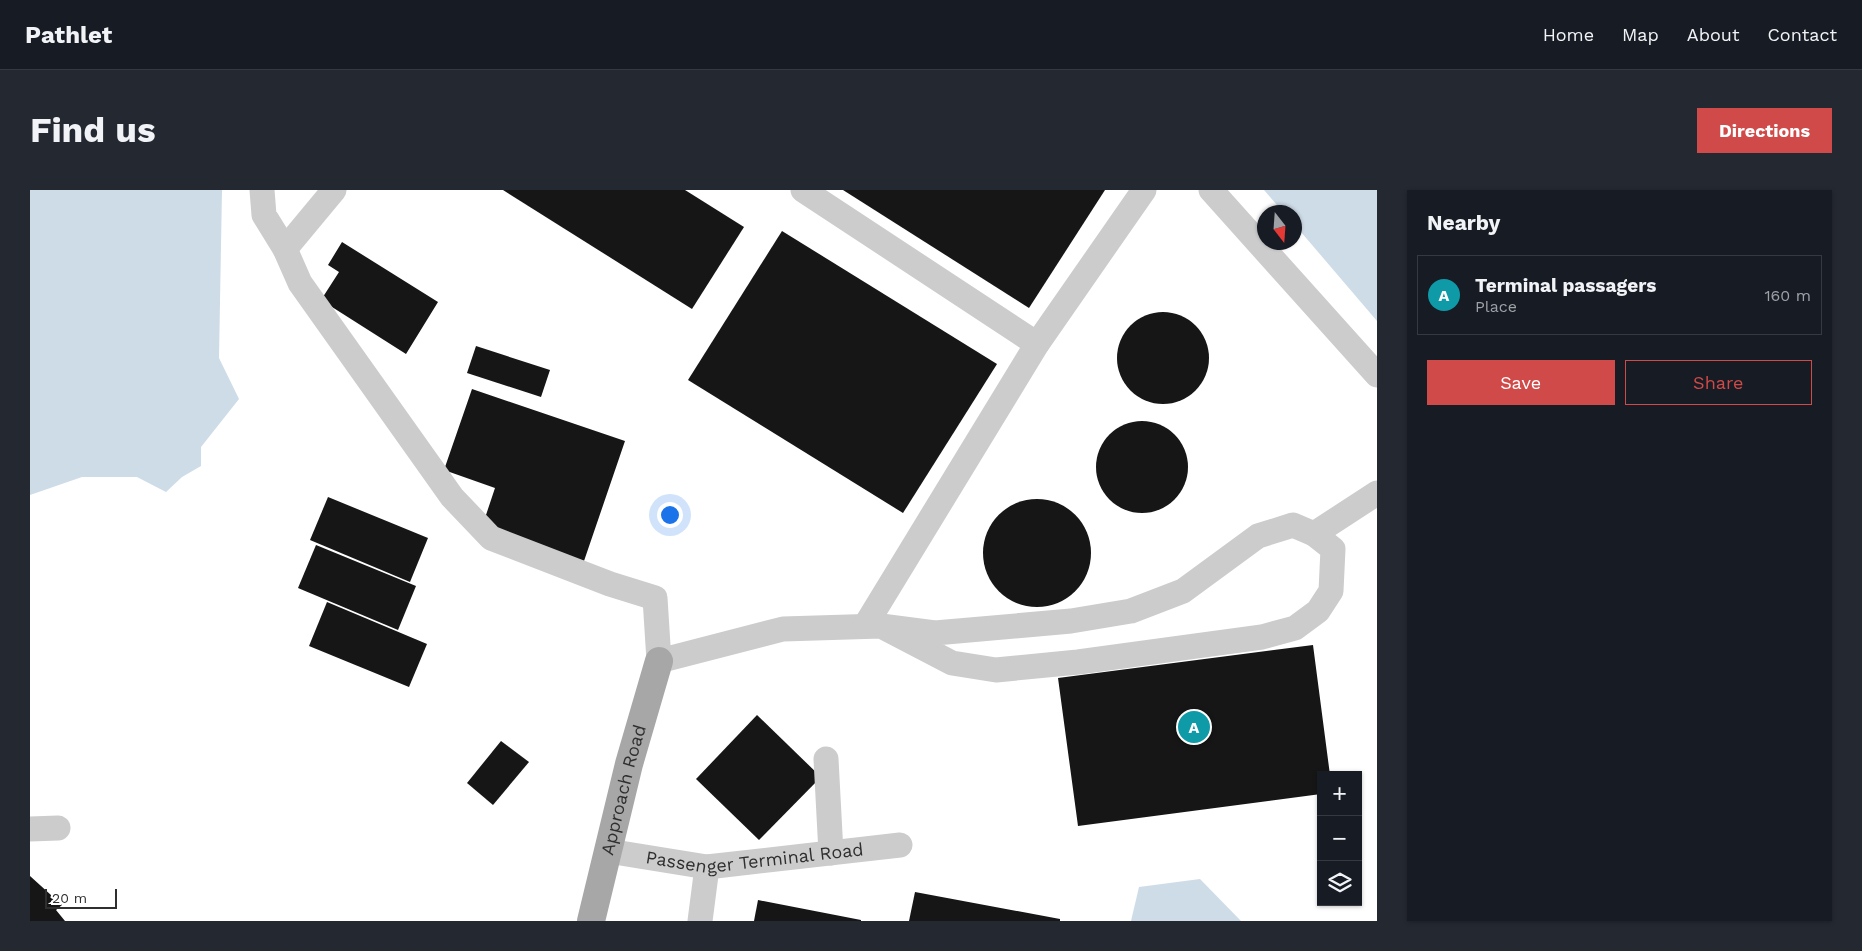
<!DOCTYPE html>
<meta charset="utf-8">
<style>
:root{--surface:#171b24;--page:#242831;--text:#f1f3f6;--muted:#9ea1a6;--line:#363941;--accent:#cf4a48}
body{margin:0;font-family:"Work Sans",sans-serif;background:var(--page);color:var(--text)}
.controls{position:absolute;right:15px;bottom:15px;display:grid;overflow:hidden;border-radius:0px;box-shadow:0 1px 4px #0004}
.controls button{width:45px;height:45px;display:grid;place-items:center;padding:0;border:0;border-bottom:1px solid var(--line);background:var(--surface);color:var(--text);font:25px sans-serif}
.compass{position:absolute;left:1227px;top:15px;width:45px;height:45px;border-radius:50%;background:var(--surface);box-shadow:0 1px 4px #0004;rotate:163deg}
.scale{position:absolute;left:15px;bottom:12px;width:72px;box-sizing:border-box;padding-left:5px;border:2px solid #2f2f2f;border-top:0;font-size:14px;line-height:18px;white-space:nowrap;color:#2f2f2f;-webkit-text-stroke:4px #fff;paint-order:stroke}
.you{position:absolute;left:639px;top:324px;width:18px;height:18px;margin:-12px;border:4px solid #fff;border-radius:50%;background:#1a73e8;box-shadow:0 0 0 8px #1a73e833}
.badge{display:grid;place-items:center;width:32px;height:32px;border-radius:50%;background:var(--accent);color:#fff;font-size:16px;font-weight:700}
.pin{position:absolute;translate:-50% -50%;border:2px solid #fff;box-shadow:0 1px 5px #0006}
.list{margin:0;padding:0;list-style:none}
h2{display:flex;justify-content:space-between;align-items:center;height:65px;margin:0;padding:0 20px;font-size:21px}
h2 small{font-size:16px;font-weight:400;color:var(--muted)}
.list li{display:grid;grid-template-columns:32px 1fr auto;gap:15px;align-items:center;box-sizing:border-box;height:80px;margin:0 10px 10px;padding:0 10px;border:1px solid var(--line);border-radius:0px}
.list b{display:block;font-size:19px;white-space:nowrap}
.list p{margin:0;font-size:16px;white-space:nowrap;color:var(--muted)}
.list em{font-size:16px;font-style:normal;color:var(--muted)}
.actions{display:flex;gap:10px;padding:15px 20px}
.actions a{flex:1;padding:11px 0;border:1px solid var(--accent);border-radius:0px;text-align:center;font-size:18px;color:var(--accent)}
.actions .main{background:var(--accent);color:#fff}
.icon{flex:none;width:28px;height:28px;fill:none;stroke:currentColor;stroke-width:2;stroke-linecap:round;stroke-linejoin:round}
.map{position:relative;flex:none;width:1347px;height:731px;overflow:hidden;border-radius:0px}
header{display:flex;align-items:center;gap:30px;box-sizing:border-box;height:70px;padding:0 25px;background:var(--surface);border-bottom:1px solid var(--line)}
header strong{font-size:24px}
nav{display:flex;gap:28px;margin-inline-start:auto;font-size:18px}
.intro{display:flex;align-items:center;justify-content:space-between;box-sizing:border-box;height:120px;padding:0 30px}
h1{margin:0;font-size:35px}
.button{padding:12px 22px;border-radius:0px;background:var(--accent);color:#fff;font-size:18px;font-weight:700}
main{display:flex;gap:30px;padding:0 30px}
aside{flex:1;background:var(--surface);border-radius:0px;box-shadow:0 1px 4px #0004}
.map>svg:first-child{display:block}
.water{fill:#cedce8}
.building{fill:#161616}
.lines{fill:none;stroke-linecap:round;stroke-linejoin:round}
.minor{stroke:#ccc;stroke-width:25}
.major{stroke:#a7a7a7;stroke-width:28}
.labels{text-anchor:middle;stroke-width:5;stroke-linejoin:round;paint-order:stroke}
.street-label{font-size:18px;fill:#2f2f2f;stroke:#fff}
</style>
<header>
<strong>Pathlet</strong>
<nav><a>Home</a><a>Map</a><a>About</a><a>Contact</a></nav>
</header>
<div class="intro"><h1>Find us</h1><a class="button">Directions</a></div>
<main>
<div class="map">
<svg width="1347" height="731" viewBox="0 0 1347 731">
<rect width="100%" height="100%" fill="#fff"/>
<g class="water">
<polygon points="0,0 192,0 189,168 209,209 171,257 171,276 152,287 136,302 107,287 52,287 0,305"/>
<polygon points="1234,0 1347,0 1347,131 1265,35 1264,22 1253,22"/>
<polygon points="1170,689 1211,731 1101,731 1109,697"/>
</g>
<g class="building">
<polygon points="473,0 655,0 714,37 662,119"/>
<polygon points="813,0 1075,0 999,118"/>
<polygon points="752,41 967,174 873,323 658,190"/>
<polygon points="312,52 408,112 376,164 291,110 309,82 298,75"/>
<circle cx="1133" cy="168" r="46"/>
<polygon points="446,156 520,180 511,207 437,183"/>
<polygon points="442,199 595,251 554,371 452,337 465,298 414,280"/>
<circle cx="1112" cy="277" r="46"/>
<polygon points="298,307 398,348 380,392 280,350"/>
<circle cx="1007" cy="363" r="54"/>
<polygon points="286,355 386,396 368,440 268,398"/>
<polygon points="297,412 397,454 379,497 279,456"/>
<polygon points="1283,455 1300,585 1291,585 1291,604 1048,636 1028,488"/>
<polygon points="727,525 791,587 729,650 666,589"/>
<polygon points="471,551 499,572 463,615 437,593"/>
<polygon points="0,686 32,715 26,720 35,731 0,731"/>
<polygon points="885,702 1030,729 1030,731 879,731"/>
<polygon points="728,710 831,730 831,731 724,731"/>
</g>
<g class="lines">
<g class="minor">
<polyline points="232,0 234,25 255,59 270,93 422,307 461,348 580,394 625,408 629,471 753,439 851,436 905,443 1041,431 1101,421 1153,401 1228,346 1263,335 1284,344 1303,359 1301,401 1288,421 1265,438 1232,447 1048,472 966,480 922,473 851,436"/>
<polyline points="773,0 1007,154"/>
<polyline points="1181,0 1347,185"/>
<polyline points="255,59 304,0"/>
<polyline points="1284,344 1347,303"/>
<polyline points="835,436 1007,154 1114,0"/>
<polyline points="796,569 801,663"/>
<polyline points="0,639 28,638"/>
<path id="s1" d="M578 661 677 677 870 655"/>
<polyline points="670,731 677,677"/>
</g>
<path class="major" id="s2" d="M561 731 599 574 629 471"/>
</g>
<g class="labels">
<g class="street-label">
<text dy="6" stroke="none"><textPath href="#s2" startOffset="135">Approach Road</textPath></text>
<text dy="6" stroke="none"><textPath href="#s1" startOffset="148">Passenger Terminal Road</textPath></text>
</g>
</g>
</svg>
<div class="controls">
<button>+</button>
<button>−</button>
<button><svg class="icon" aria-label="layers" viewBox="0 0 24 24"><path d="M12 4l9 5-9 5-9-5zM3 14l9 5 9-5"/></svg></button>
</div>
<svg class="compass" viewBox="-18 -18 36 36"><path d="M0-13l5 13h-10z" fill="#e53935"/><path d="M0 13l5-13h-10z" fill="#9ea1a6"/></svg>
<div class="scale">20 m</div>
<div class="you"></div>
<div class="pin badge" style="left:1164px;top:537px;background:#0f9aa8">A</div>
</div>
<aside>
<h2>Nearby<small></small></h2>
<ul class="list">
<li><span class="badge" style="background:#0f9aa8">A</span><div><b>Terminal passagers</b><p>Place</p></div><em>160 m</em></li>
</ul>
<div class="actions"><a class="main">Save</a><a>Share</a></div>
</aside>
</main>
